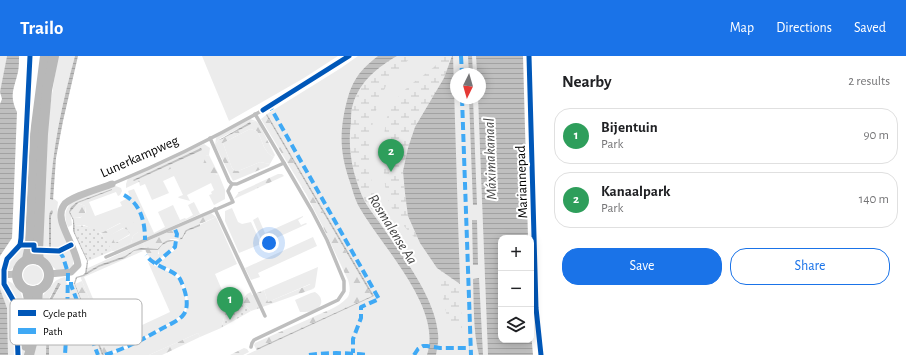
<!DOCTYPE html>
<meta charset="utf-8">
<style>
:root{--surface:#fff;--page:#f6f6f6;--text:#202124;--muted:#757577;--line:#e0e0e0;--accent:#1a73e8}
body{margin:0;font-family:"Alegreya Sans",sans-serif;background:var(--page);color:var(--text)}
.controls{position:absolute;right:12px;bottom:12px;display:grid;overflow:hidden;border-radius:8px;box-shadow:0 2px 10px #0003}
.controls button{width:36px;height:36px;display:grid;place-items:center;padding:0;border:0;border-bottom:1px solid var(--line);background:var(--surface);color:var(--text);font:20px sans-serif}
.compass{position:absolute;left:450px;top:12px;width:36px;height:36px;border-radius:50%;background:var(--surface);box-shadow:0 2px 10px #0003;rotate:185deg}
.you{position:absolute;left:269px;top:187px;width:14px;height:14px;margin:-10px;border:3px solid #fff;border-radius:50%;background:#1a73e8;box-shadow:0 0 0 6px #1a73e833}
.badge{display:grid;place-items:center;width:26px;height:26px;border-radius:50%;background:var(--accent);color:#fff;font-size:13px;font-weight:700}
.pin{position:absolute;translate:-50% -33px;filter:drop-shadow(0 1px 2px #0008)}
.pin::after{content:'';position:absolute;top:21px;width:14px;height:12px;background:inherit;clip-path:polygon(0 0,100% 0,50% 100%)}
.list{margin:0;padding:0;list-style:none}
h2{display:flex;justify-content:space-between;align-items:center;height:52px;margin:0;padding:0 16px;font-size:17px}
h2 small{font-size:13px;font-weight:400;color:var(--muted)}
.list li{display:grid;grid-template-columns:26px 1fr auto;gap:12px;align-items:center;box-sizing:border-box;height:56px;margin:0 8px 8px;padding:0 8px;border:1px solid var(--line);border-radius:16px}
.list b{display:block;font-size:15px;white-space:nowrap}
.list p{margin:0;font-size:13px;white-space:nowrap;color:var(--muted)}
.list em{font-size:13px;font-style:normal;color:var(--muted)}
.actions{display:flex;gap:8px;padding:12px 16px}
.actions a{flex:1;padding:9px 0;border:1px solid var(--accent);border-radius:16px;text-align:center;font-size:14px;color:var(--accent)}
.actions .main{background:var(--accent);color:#fff}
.icon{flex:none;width:22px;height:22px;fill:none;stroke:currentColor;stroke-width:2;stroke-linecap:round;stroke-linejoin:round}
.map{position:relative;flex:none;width:546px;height:299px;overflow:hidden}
header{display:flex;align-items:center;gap:24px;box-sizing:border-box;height:56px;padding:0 20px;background:var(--accent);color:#fff}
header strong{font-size:19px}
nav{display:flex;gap:22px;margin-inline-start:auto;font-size:14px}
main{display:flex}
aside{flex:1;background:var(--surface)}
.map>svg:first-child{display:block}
.grass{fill:#ececec}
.forest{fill:url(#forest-firs);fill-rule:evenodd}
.wetland{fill:url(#wetland-marsh)}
.park{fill:url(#park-dots)}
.water{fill:url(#water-rules)}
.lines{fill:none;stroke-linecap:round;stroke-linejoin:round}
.service{stroke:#bebebe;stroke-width:3.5}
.minor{stroke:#bebebe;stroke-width:7}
.secondary{stroke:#b8b8b8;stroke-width:10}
.quiet{stroke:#3fa9f5;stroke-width:4;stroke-dasharray:8 4;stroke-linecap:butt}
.cycleway-casing{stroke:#fff;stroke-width:8}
.cycleway{stroke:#0057b8;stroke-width:5}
.labels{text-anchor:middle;stroke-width:4;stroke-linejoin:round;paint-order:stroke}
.street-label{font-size:14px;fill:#000;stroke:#fff}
.water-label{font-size:15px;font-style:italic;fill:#444;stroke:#fff}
.key{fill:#fff;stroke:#b2b2b2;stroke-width:1}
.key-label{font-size:11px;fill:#000}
</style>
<header>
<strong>Trailo</strong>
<nav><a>Map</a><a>Directions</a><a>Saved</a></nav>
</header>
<main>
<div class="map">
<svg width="546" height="299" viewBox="0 0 546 299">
<defs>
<pattern id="forest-firs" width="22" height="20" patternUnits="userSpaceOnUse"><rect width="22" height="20" fill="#ececec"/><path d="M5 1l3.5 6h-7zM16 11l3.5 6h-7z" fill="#c9c9c9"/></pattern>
<pattern id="wetland-marsh" width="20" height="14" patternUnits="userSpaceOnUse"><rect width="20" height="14" fill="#ececec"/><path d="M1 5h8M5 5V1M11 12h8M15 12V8" fill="none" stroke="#c9c9c9"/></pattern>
<pattern id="park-dots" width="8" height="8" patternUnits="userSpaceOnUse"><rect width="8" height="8" fill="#ececec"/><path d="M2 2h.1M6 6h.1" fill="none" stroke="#c9c9c9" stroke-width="1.8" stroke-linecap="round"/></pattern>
<pattern id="water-rules" width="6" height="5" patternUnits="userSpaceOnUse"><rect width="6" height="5" fill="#bfbfbf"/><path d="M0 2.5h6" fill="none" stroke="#a2a2a2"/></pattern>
</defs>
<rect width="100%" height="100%" fill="#fff"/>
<g class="grass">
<polygon points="0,0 7,0 0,39"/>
<path d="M58 0H75C62 47 52 94 50 143H52L53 142 58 146C55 161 62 175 68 189L59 194 42 193 48 64Z"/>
<polygon points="202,0 338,0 304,22 229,65"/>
<polygon points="358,0 476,0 477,18 456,18 456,42 478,42 488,299 246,299 373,240 267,58 341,12"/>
<polygon points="250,63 256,65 250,66 219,83 215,89 216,82 218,80"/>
<path d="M250 73 257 75C263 85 263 96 274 101L270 108 260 106 238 115H235L232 112 223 87Z"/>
<polygon points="204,88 210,92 209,99 206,100 216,119 219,119 225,134 225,143 214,149 209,139 212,138 211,136 214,134 211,127 187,139 190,145 179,142 178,141 183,139 174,120 163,125 169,137 152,144 145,128 140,130 139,126 126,132 126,128 128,122"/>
<path d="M113 129 121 132 122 135 120 139 118 140 116 136 89 146 95 160 122 150 120 146 130 141 128 135 134 133 154 177 165 171 158 156 173 149 180 164 185 162 186 163 193 159 188 149 194 146 200 158 115 196 114 195 131 187 133 180 138 176 120 167 101 177 84 169H74L73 162H80L86 156 85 150 78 147 112 133 77 146 71 161 72 169 68 171C64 161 64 154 72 146Z"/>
<polygon points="232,152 238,166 242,168 251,166 261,188 239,197 225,165 225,155"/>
<polygon points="303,160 303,161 298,164 301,169 306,167 307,168 263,188 253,164 258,161 265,177"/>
<path d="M216 161 237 208 215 218 228 248 221 272 200 281 198 277 149 299H113L112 298 131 291 180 263C190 254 189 244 185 232 184 228 182 223 180 220 175 214 165 211 158 208L176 193 178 185 184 181 187 175Z"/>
<polygon points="124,172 128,174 130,178 115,187 110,179"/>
<polygon points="313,181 317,190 258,217 260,221 251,224 245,212"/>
<path d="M171 185H175C174 195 163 200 155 206L149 201 159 198 158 194 162 189Z"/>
<polygon points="143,187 145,192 134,194 125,200 99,209 87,216 88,212"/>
<polygon points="21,191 26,191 24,200 11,214 5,215 11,202"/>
<polygon points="70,192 73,201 73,210 65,214 56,214 44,201 43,196 60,197"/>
<path d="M141 194 143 195 84 221 110 284 170 256 148 206C157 212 171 214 178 223 184 231 189 249 182 258 175 268 124 291 111 296L80 220 99 211 125 202 134 195Z"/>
<circle cx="33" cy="219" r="10"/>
<polygon points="318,211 315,231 313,233 310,228 268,246 264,234"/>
<path d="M65 221 67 228 74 227 102 299H49V249L61 229 60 227 58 228 48 244 46 299H32L40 267H43L44 248H41C42 239 43 239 49 233 55 226 54 224 65 221Z"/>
<polygon points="8,225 12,227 20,235 24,246 24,299 20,299 19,253 16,242 6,229 7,226"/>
<polygon points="0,227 2,228 14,247 15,254 16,299 8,299 7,252 0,234"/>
<path d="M315 236C322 240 324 248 317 253 313 256 306 256 300 256L295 244 311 237Z"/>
</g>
<g class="forest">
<path d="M266 59 372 240 256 293 254 289 255 287C273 279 291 271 309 263 321 257 338 252 347 242 351 237 350 230 348 224L323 171 305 136 261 63Z"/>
<path d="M256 65 259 68 275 99 274 101C263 96 263 85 257 75L250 73 223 87 232 112 235 115H238L260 106 270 108 269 110 233 125 215 89 219 83 220 84 251 68 250 66Z"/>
<polygon points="209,99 219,119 205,117 202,111 206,100"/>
<polygon points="174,109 176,110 175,111 139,126 138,125"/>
<polygon points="278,118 282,118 284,120 234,143 239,136"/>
<path d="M78 147 85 150C87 159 83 162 73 162L70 156Z"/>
<polygon points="211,157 216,161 186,174 183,180 180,183 171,183 161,188 158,193 145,192 143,187"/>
<path d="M131 163 138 173V176L133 180 131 187 114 195H112L101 177 121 167H123L125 164ZM123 172 128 174 130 179 115 187 111 179Z"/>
<polygon points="145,194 158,194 158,199 150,202"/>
<polygon points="82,225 113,299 104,299 75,228"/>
<polygon points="311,228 313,233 251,255 241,245 247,238 251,236 252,239 264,234 268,246"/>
<polygon points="198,277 200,281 162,299 149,299"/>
<polygon points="244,292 247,293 249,296 243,299 230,299"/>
</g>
<g class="wetland">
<path d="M397 0H412C404 9 392 19 386 30 368 64 365 108 376 144 379 156 389 166 387 178 380 168 371 157 365 145 347 111 340 53 368 21 375 12 387 6 397 0Z"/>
<path d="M444 0H452L444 22 431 46 403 115 405 137 408 160 420 187C407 174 394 161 388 143 382 125 381 70 390 53 393 48 397 42 401 38 414 23 433 16 444 0Z"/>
<polygon points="437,212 460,228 462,273 461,274 456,274 447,261"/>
</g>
<g class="park">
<path d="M74 169C96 170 102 175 112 195L88 205 75 177Z"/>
<polygon points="233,244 241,245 251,255 221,272 228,248"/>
</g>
<g class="water">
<path d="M7 0H19C19 5 19 11 18 16 14 33 9 39 17 56L12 182 0 200V48L2 43 0 36Z"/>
<path d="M75 0H78L63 65 56 102 53 144 50 143C52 94 62 47 75 0Z"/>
<path d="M378 0H397C378 11 360 25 353 48 351 53 351 60 351 66 347 93 353 122 365 146 369 153 374 159 379 166 400 197 435 240 438 278 439 285 437 292 436 299H427C443 251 380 189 358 149 355 143 353 136 351 129 342 104 339 85 344 58 350 29 355 18 378 0Z"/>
<polygon points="452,0 453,0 460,228 437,212 420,187 408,160 405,137 403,115 408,92 415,71 444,22"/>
<polygon points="468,0 472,0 473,18 469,18"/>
<polygon points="476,0 523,0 528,182 501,182 501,284 531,284 531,276 533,299 488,299 478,42 480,42 480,18 477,18"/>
<polygon points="469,42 473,42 477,149 473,149"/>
<polygon points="267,58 374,240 257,294 256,293 372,240 266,59"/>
<polygon points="250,66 251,68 220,84 219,84"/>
<polygon points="201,92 202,94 134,125 133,124"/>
<path d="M112 133V134L78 147 70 156 74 164 75 177 88 205 87 216 99 209 125 200 134 194 141 192 158 193C168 178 174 188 181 182 184 180 184 176 186 174L200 168V170L187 175 182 183 168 186 162 189 158 194H141L134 195 125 202 99 211 84 220 77 222 75 228 104 299H102L74 227 76 221 83 219 85 217 87 205 73 175V164L69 156 71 151 77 146Z"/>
<polygon points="52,154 53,156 51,160 51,191 49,191 49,160 50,156"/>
<polygon points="472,164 477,164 478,209 473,209"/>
<path d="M479 222 483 299H479C473 276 474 247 473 223Z"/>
<polygon points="58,227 61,228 49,249 49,299 46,299 47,248"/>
<polygon points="0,233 7,252 8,299 0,299"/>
</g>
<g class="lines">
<g class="service">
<polyline points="255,58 284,107"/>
<polyline points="210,82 229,125 232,128 237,128 284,107 312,155 327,184 344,225 344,235 338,244 254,284 252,287 251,291"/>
<path d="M112 128C163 107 214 82 263 54"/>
<polyline points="215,153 265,260"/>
<polyline points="106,201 233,146 228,135 232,128"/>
</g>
<g class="minor">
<path d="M49 218 71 216 78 209C76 196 69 185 64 172 61 165 59 156 64 149 69 141 102 132 112 128"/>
<polyline points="0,219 17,218"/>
</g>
<g class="secondary">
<circle cx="33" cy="219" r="16"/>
<polyline points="27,203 30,189 35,78 45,0"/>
<polyline points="39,204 38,195 43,78 47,34 54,0"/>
<polyline points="26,290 29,244 27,234"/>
<polyline points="29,299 35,276 38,234"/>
</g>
<g class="quiet">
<polyline points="461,0 462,18"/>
<polyline points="462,42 471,299"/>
<polyline points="268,47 379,243 361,251 361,262 353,283 353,297"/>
<path d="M124 139C141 148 145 166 145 184"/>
<polyline points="59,195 63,201 68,217 67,267 65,299"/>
<polyline points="155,208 175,191 177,178 174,171"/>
<polyline points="71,226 71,229 98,299"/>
<path d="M105 299C127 292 143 283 163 272 170 268 179 265 184 258 190 249 185 233 180 223 174 213 155 212 146 199"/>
<path d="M309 299C329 296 349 297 368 299"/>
<polyline points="414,299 418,293 423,290 427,290 440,292 470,292"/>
</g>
<defs>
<g id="cycleway">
<polyline points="529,0 536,252 541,299"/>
<polyline points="263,54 349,0"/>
<polyline points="20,189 34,189 34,194 59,195 71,189"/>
<polyline points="18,299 16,249 4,228 4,214 7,203 20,189 21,182 30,0"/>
</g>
</defs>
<use href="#cycleway" class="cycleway-casing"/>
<use href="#cycleway" class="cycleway"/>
</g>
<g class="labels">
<g class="street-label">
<text transform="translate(139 100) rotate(-24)" y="5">Lunerkampweg</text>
<text transform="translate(521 126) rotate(-92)" y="5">Mariannepad</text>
</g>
<g class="water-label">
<text transform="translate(490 103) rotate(-92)" y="5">Máximakanaal</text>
<text transform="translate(393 173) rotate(58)" y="5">Rosmalense Aa</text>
</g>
</g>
<rect x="10" y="243" width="132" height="46" rx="6" class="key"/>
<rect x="18" y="254" width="18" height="6" fill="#0057b8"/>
<rect x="18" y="272" width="18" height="6" fill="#3fa9f5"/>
<g class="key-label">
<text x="43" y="261">Cycle path</text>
<text x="43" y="279">Path</text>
</g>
</svg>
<div class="controls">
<button>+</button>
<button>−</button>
<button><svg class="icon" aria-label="layers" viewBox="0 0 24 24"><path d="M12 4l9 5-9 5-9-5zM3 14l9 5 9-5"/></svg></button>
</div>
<svg class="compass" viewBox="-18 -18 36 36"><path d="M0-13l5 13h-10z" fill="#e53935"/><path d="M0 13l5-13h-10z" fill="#757577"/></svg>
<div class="you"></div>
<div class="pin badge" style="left:230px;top:264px;background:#2e9e5b">1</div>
<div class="pin badge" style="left:391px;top:116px;background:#2e9e5b">2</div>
</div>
<aside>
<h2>Nearby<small>2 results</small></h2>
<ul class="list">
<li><span class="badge" style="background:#2e9e5b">1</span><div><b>Bijentuin</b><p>Park</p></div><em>90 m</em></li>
<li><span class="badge" style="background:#2e9e5b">2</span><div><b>Kanaalpark</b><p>Park</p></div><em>140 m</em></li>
</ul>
<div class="actions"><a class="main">Save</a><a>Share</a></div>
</aside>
</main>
